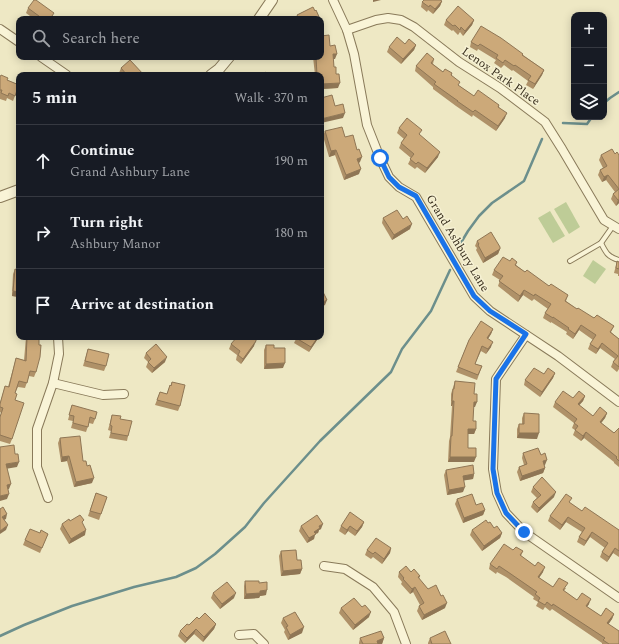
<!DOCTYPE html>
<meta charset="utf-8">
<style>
:root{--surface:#171b24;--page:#242831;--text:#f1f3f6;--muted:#9ea1a6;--line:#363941}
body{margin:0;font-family:Spectral,serif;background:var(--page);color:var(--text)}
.controls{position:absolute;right:12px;top:12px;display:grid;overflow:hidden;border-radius:8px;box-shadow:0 2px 10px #0003}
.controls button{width:36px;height:36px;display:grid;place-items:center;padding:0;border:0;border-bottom:1px solid var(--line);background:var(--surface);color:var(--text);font:20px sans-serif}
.stop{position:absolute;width:12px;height:12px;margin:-9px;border:3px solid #1a73e8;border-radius:50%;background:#fff}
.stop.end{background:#1a73e8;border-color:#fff;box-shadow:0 1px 4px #0008}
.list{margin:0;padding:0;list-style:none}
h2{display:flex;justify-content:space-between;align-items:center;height:52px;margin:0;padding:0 16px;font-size:17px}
h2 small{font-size:13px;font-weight:400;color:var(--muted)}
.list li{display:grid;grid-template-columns:26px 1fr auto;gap:12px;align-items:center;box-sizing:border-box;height:72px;padding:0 16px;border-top:1px solid var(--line)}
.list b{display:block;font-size:15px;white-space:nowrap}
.list p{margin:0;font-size:13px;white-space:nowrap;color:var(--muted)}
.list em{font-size:13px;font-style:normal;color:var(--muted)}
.icon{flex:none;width:22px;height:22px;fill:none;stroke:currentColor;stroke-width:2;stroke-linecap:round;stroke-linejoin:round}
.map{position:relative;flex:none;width:619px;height:644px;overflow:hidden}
.search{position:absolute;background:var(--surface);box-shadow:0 2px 10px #0003;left:16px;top:16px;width:308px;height:44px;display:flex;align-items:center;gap:10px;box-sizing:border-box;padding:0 14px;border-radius:8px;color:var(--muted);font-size:15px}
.panel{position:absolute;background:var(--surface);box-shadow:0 2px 10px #0003;left:16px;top:72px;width:308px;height:268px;border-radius:8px}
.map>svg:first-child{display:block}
.green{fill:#becc97}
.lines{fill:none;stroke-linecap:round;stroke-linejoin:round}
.stream{stroke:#6c8f8c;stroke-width:2.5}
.service-casing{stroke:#897a5a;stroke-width:6}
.minor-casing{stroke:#897a5a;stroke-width:10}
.tertiary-casing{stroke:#897a5a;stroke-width:12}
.service{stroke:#f9f4d7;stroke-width:4}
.minor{stroke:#f9f4d7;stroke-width:8}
.tertiary{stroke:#f9f4d7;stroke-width:10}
.wall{fill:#af9168}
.shaded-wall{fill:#8f7655}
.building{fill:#cca979;stroke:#8f7655}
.route{stroke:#1a73e8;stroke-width:5}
.labels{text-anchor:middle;stroke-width:3;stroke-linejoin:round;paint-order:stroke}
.street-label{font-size:12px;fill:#392f1e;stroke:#f6f1d3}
</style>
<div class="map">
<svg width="619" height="644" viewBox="0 0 619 644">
<rect width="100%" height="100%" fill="#eee8c4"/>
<g class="green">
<polygon points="566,202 580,227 569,234 554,209"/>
<polygon points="550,211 565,236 553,243 538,218"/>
<polygon points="593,260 606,269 595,284 583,276"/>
</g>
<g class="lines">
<g class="stream">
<polyline points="604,103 610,98 619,92"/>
<polyline points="563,123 587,124 592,117"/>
<polyline points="459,246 468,231 479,216 492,203 524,181 542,139"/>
<polyline points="0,636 24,625 72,606 134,587 176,577 196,568 215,554 245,527 264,503 320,441 391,372 402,349 431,311 450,270"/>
</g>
<defs>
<g id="service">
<path d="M601 243C606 253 608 257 619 260"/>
<polyline points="570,261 601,243 613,226"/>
</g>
<g id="minor">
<polyline points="333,0 347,30 354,54 367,125 380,158 389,177 399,187 416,197 474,296 490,311 558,356 619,402"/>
<polyline points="0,29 19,42"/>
<polyline points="347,30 376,20 388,18 401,20 414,27 459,62 500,88 545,122 562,149 604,220 619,229"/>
<polyline points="41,57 67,75"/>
<polyline points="526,335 496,379 493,469 497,493 506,513 524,532 619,598"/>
<polyline points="53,383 103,395 124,394"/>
<polyline points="48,498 37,467 37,429 53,383 59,354 58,337"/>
<polyline points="324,566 345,569 373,587 394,612 406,644"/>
<polyline points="239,635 254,634 264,644"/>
</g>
<g id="tertiary">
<polyline points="259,19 272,0"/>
<polyline points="211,75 219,69 229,57"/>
<polyline points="0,197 19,190"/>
</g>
</defs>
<use href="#service" class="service-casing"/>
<use href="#minor" class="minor-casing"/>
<use href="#tertiary" class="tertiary-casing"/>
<use href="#service" class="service"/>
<use href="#minor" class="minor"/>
<use href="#tertiary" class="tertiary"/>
</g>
<g class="wall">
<polygon points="442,1 440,6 433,14 428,10 427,12 421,7 422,2"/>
<polygon points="28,8 52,18 51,19 34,19 26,13"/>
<polygon points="446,20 474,20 472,25 463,36 460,32 458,35 453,30 452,31 444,25"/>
<polygon points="471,42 523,55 544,70 542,75 533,89 526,85 528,81 513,70 512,71 504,65 501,68 494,63 496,60 478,49 477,51 470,47"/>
<polygon points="405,44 416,45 414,50 401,64 387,52 389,47"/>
<polygon points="330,46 335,59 333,59 334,67 336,74 338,88 321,89 321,75 315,75 313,57 321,57"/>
<polygon points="86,57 91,57 90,59"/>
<polygon points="434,59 433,64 443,72 452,73 452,76 459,86 474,96 499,105 499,107 505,118 496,131 473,115 472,117 456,106 433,89 433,87 415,71 416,66"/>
<polygon points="121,68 144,75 121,75 119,73"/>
<polygon points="0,77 19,85 13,101 7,98 6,101 0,99"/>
<polygon points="399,128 420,136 438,157 425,173 417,167 415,169 408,164 411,158 399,148 401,143 404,139 397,133"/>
<polygon points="325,131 345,137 360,162 359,163 359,174 344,180 335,155 329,157 323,136"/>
<polygon points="617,152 619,203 616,206 611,199 613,194 615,192 606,180 602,182 598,175 600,170 603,168 599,160 601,155 615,154"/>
<polygon points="383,218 403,219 410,229 392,240 382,223"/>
<polygon points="477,241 500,249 498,254 483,263 476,250 477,248 475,246"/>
<polygon points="19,259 19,297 12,296 13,274 15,269 17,270"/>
<polygon points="510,261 517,262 516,265 525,272 549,286 568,295 566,301 577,309 594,318 614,326 611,332 619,339 619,369 617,372 611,367 613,362 615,359 600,348 596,354 588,349 590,344 593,340 579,330 573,339 566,334 567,332 551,322 551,323 543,318 545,313 548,309 534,299 532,301 523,295 518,302 498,286 500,280 492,275 494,270"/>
<polygon points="617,261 619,262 619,276 618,276 618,274 614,273"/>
<polygon points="493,329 491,334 488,339 491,347 486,354 481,351 475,364 482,366 477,380 456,372 469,340"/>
<polygon points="26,337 39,337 36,372 34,377 29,376 25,388 18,387 15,393 12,439 10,444 0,441 0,417 1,413 0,412 0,403 5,386 8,387 16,358 24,360"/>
<polygon points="297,337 319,337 309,352 294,343"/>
<polygon points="231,344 254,346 241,364 236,360 237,355 229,349"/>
<polygon points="266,345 274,348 283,368 264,369 264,350"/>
<polygon points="88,349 106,366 104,371 83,366"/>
<polygon points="146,353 165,362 152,373 146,367 148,362 144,358"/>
<polygon points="555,373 553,378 540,397 524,385 525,380 544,374"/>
<polygon points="455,381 474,394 475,407 473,407 473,421 476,429 474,434 468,434 468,448 474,462 448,462 449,441 450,437 452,406 451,406 451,394"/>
<polygon points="172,382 180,406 178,411 155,405 160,392 167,394 170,385 171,385"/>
<polygon points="585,396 583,401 579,405 593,416 607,413 605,418 601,423 614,433 619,428 619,467 614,463 614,462 584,438 581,441 573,435 575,430 572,428 574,423 553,407 555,402"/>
<polygon points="72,405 95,419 93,424 89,423 86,432 71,428 73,421 68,420"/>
<polygon points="524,413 537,439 517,438 517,429 519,424 522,424 522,418"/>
<polygon points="112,415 120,419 128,436 127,441 109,438 111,431 108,430"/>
<polygon points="60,438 83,461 92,483 74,487 67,461 61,462 58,443"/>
<polygon points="523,453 541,455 545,465 544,465 545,468 543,473 520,481 517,472 519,467 524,465 522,458"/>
<polygon points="446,470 474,474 473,479 464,480 463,492 447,495 444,475"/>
<polygon points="533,487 554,497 537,513 531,507 533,502 537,498 531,492"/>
<polygon points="96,493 107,497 99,520 88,516"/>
<polygon points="457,499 485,510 483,515 463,523 455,504"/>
<polygon points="570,503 582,511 619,530 619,557 613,553 607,562 600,557 602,552 605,548 590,537 584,546 577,542 579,537 582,532 566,522 560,530 548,521 550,516"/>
<polygon points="70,521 85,535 69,544 60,529 62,524"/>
<polygon points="364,522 362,527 355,536 348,531 345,535 339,531 341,526"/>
<polygon points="488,523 494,528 502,533 500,538 482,551 470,535 472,530"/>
<polygon points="301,526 321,529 319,530 318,533 315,534 314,539 307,543 299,531"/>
<polygon points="40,533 48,534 40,553 23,545 25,540"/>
<polygon points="391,548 390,553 382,564 373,557 371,559 365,555 367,550"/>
<polygon points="281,551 297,560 302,569 300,574 281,576 279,556"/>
<polygon points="523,551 521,556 543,572 539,578 553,587 566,588 564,591 577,600 589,604 587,607 601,616 614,614 612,619 608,624 619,644 602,644 602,643 552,609 550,611 545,607 543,610 536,606 538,602 533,599 534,597 506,577 497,572 496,574 489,569 490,564"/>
<polygon points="399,572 411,572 420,576 419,579 445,608 422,620 417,611 419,606 420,605 413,592 410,594 401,584 402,582 398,577"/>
<polygon points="245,581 259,583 266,595 260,596 259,598 244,599 244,586"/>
<polygon points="213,593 234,598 220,609 211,598"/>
<polygon points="341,608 369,617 353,630 339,613"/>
<polygon points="283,618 302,633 288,640 284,632 285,630 281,623"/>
<polygon points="199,619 216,624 214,629 203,642 194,634 185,643 178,636 180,631"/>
<polygon points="360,638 384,638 382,644 359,644 359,643"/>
<polygon points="430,638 451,644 428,644 428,643"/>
</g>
<g class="shaded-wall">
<polygon points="373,0 381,0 373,2"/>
<polygon points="442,1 440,6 433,14 435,9"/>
<polygon points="474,20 472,25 463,36 465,31"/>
<polygon points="416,45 414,50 401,64 403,59"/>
<polygon points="333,54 337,54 335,59 331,59"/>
<polygon points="544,70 542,75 533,89 535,84"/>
<polygon points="340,83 338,88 321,89 321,84"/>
<polygon points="345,113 343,118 321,123 321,119"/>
<polygon points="507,113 505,118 496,131 498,126"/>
<polygon points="336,150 335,155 329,157 331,151"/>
<polygon points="440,152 438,157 425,173 427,168"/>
<polygon points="362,157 360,162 355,164 357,159"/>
<polygon points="361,169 359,174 344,180 346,175"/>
<polygon points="608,175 606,180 602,182 604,177"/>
<polygon points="618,200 619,200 619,203 616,206"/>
<polygon points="412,224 410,229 392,240 394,235"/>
<polygon points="500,249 498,254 483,263 485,258"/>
<polygon points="524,290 523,295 518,302 520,296"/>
<polygon points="13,291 19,292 19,297 12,296"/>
<polygon points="327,300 325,305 321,307 321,303"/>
<polygon points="581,325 579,330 573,339 575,334"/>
<polygon points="493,329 491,334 485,343 487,338"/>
<polygon points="318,337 319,337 309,352 311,347"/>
<polygon points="256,341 254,346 241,364 243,359"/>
<polygon points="493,342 491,347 486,354 488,349"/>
<polygon points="602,343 600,348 596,354 598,349"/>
<polygon points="167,357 165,362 152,373 154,368"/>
<polygon points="285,363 283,368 264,369 266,364"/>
<polygon points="555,373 553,378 540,397 542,392"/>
<polygon points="585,396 583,401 576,409 578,404"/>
<polygon points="452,401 454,401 452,406 451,406"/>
<polygon points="474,402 477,402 475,407 472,407"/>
<polygon points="607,413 605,418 598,427 600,422"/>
<polygon points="468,429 476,429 474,434 466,434"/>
<polygon points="586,432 584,438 581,441 583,436"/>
<polygon points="519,433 539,433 537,439 517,438"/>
<polygon points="69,456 67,461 61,462 62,457"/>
<polygon points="450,457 476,457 474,462 448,462"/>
<polygon points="547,460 545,465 541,466 543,461"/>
<polygon points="19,462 17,467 5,469 6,464"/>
<polygon points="545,468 543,473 520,481 522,476"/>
<polygon points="474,474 473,479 461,481 463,476"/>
<polygon points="94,478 92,483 74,487 76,482"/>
<polygon points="11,484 9,489 5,490 7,485"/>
<polygon points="465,487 463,492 447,495 449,490"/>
<polygon points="556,492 554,497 537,513 539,508"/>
<polygon points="9,494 7,499 0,501 0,496"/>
<polygon points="485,510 483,515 463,523 464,518"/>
<polygon points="7,514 6,519 0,522 2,517"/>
<polygon points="568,517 566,522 560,530 562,525"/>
<polygon points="364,522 362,527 355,536 357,531"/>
<polygon points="323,524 321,529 319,530 318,533 315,534 314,539 307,543 309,538 319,526"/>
<polygon points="8,525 6,530 0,534 0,531"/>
<polygon points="350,526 348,531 345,535 347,530"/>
<polygon points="86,530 85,535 69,544 71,539"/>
<polygon points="592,532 590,537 584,546 586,541"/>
<polygon points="502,533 500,538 482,551 484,546"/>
<polygon points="391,548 390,553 382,564 384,559"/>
<polygon points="615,548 613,553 607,562 609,557"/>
<polygon points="545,567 543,572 536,582 538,577"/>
<polygon points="302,569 300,574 281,576 283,571"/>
<polygon points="415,587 413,592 410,594 412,589"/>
<polygon points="267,590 266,595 260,596 259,598 244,599 246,594 260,591"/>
<polygon points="236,593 234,598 220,609 222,604"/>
<polygon points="591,599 589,604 584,611 586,606"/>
<polygon points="447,603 445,608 422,620 424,615"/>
<polygon points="371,612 369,617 353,630 355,625"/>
<polygon points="614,614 612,619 606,628 607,623"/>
<polygon points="216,624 214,629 203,642 204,637"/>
<polygon points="304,627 302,633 288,640 290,635"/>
<polygon points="196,629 194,634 185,643 187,638"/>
<polygon points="384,638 382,644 376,644 377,641"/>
</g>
<g class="building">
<polygon points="34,0 36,0 54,13 50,19 43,19 28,8"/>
<polygon points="424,0 440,0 442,1 435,9 430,5 429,7 422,2"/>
<polygon points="458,6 474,20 465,31 461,27 460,30 455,25 453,26 446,20"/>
<polygon points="313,7 315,11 316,10 320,19 299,19 297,15"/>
<polygon points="481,26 501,38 523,54 522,55 544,70 535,84 528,80 531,76 515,65 514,66 505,60 503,63 496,58 498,55 480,44 478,46 471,42"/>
<polygon points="329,35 330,46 335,45 337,54 333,54 334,67 336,67 336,74 339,74 340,83 321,84 321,75 317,75 316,57 321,57 321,36"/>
<polygon points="397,37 405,44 409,39 416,45 403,59 389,47"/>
<polygon points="427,53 434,59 431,63 443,72 445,69 452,73 451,75 460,82 458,85 474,96 478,90 499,105 498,107 507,113 498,126 475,110 473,112 457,101 458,101 434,84 436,82 416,66"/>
<polygon points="130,60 144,75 127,75 121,68"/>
<polygon points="259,72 262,75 265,72 269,75 256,75"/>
<polygon points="1,75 8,78 7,80 19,85 15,96 9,93 8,96 1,93 2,90 0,90 0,77"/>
<polygon points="332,95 335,106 343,104 345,113 321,119 321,98"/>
<polygon points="407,118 422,130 419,134 440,152 427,168 418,162 416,164 410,159 414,154 401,143 407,135 399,128"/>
<polygon points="342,127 345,137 353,135 357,150 359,149 362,157 357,159 361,169 346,175 336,150 331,151 325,131"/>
<polygon points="612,149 615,154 617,152 619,155 619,200 618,200 613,194 619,189 608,175 604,177 600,170 607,166 601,155"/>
<polygon points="397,210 403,219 407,216 412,224 394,235 383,218"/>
<polygon points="491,232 500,247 500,249 485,258 478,245 479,244 477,241"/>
<polygon points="503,257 510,261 512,258 517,262 515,265 525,272 527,270 549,286 551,284 568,295 565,301 577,309 578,308 594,318 597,315 614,326 610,332 619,339 619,367 613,362 618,356 602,343 598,349 590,344 596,335 581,325 575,334 568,329 569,328 553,317 553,318 545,313 551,304 535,294 534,296 524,290 520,296 499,281 503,276 494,270"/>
<polygon points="617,261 619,262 619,269 616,268"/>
<polygon points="19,262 19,292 13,291 15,269 17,270"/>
<polygon points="321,288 327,300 321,303"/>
<polygon points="481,321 493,329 487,338 493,342 488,349 482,346 475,364 482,366 478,375 458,367 469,340"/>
<polygon points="27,337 39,337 39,345 41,345 40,357 36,372 30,371 27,383 19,381 15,393 17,394 15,400 24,403 12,439 0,435 0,417 3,408 0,407 0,404 5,386 9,387 16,358 26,361"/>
<polygon points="237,337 247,337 249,338 250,337 254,337 256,339 256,341 243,359 238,355 240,351 231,344"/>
<polygon points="297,337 318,337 311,347 296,338"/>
<polygon points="156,344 167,357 154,368 148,362 151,359 146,353"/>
<polygon points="266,345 274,345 274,348 285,348 285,363 266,364"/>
<polygon points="88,349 109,354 106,366 85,361"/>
<polygon points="534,368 544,374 548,368 555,373 542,392 525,380"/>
<polygon points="455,381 475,383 474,394 477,394 477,402 474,402 473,421 476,421 476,429 468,429 468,448 476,448 476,457 450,457 451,436 452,436 454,401 452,401 453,389 454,389"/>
<polygon points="172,382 185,385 180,406 157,400 160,392 167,394 170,385 171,386"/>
<polygon points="563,391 573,398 579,391 585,396 578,404 593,416 600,407 607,413 600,422 614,433 619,428 619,461 616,458 617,457 586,432 583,436 575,430 578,426 574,423 577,419 555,402"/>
<polygon points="72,405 97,412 95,419 90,417 88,427 73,423 74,416 69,415"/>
<polygon points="524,413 539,414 539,433 519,433 519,424 524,424"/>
<polygon points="112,415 121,416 120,419 132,421 128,436 111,433 112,426 110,425"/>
<polygon points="80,436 83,461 86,461 87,466 90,465 94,478 76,482 69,456 62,457 60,438"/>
<polygon points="14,445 15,454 18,454 19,462 6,464 11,484 7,485 9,494 0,496 0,447"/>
<polygon points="538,448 541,455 545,453 547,460 543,461 545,468 522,476 519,467 527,464 523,453"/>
<polygon points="473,465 474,474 463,476 465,487 449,490 446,470"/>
<polygon points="542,477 556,492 539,508 533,502 541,495 533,487"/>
<polygon points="96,493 107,497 101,514 90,511"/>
<polygon points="472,494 476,505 482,503 485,510 464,518 457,499"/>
<polygon points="566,494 572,498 569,502 582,511 585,507 619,530 619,551 615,548 609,557 602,552 608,543 592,532 586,541 579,537 585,528 568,517 562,525 550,516"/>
<polygon points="3,507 7,514 2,517 8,525 0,531 0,509"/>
<polygon points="350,512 364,522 357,531 350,526 347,530 341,526"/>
<polygon points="80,515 84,520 82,522 86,530 71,539 62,524 69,519 70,521"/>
<polygon points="317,515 323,524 319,526 320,528 314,532 316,534 309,538 301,526"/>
<polygon points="486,520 488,523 490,522 494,528 497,526 502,533 484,546 472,530"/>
<polygon points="30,529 40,533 41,530 48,534 42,548 25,540"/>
<polygon points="376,538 391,548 384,559 375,552 373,554 367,550"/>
<polygon points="504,544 513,550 516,547 523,551 520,555 535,566 538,562 545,567 538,577 553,587 559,578 568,583 563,590 577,600 582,593 591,599 586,606 601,616 606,608 614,614 607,623 619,631 619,644 609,644 603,640 605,638 553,604 552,606 547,602 545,605 538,601 540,598 535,594 537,592 508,572 499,566 497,569 490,564"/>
<polygon points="296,550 297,560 301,560 302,569 283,571 281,551"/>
<polygon points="406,566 411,572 414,569 420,576 418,577 428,589 436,585 441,596 443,595 447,603 424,615 419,606 424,603 415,587 412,589 403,579 404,578 399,572"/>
<polygon points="245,581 259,581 259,583 267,582 267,590 260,591 260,593 246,594"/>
<polygon points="227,582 236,593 222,604 213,593"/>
<polygon points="354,598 362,607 365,605 371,612 355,625 341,608"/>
<polygon points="295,612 304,627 290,635 286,627 288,626 283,618"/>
<polygon points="205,613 216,624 204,637 196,629 187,638 180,631 187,624 189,625 197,617 199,619"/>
<polygon points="381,631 384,638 377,641 378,644 363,644 360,638"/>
<polygon points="445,631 451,644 432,644 430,638"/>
</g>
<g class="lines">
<polyline class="route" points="380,158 389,177 399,187 416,196 474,296 490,311 526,334 496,379 493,469 497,493 506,513 524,532"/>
</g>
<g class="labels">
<g class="street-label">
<text transform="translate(501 76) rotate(35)" y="4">Lenox Park Place</text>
<text transform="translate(458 243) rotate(59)" y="4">Grand Ashbury Lane</text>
</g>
</g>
</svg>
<div class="controls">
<button>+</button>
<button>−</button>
<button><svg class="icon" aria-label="layers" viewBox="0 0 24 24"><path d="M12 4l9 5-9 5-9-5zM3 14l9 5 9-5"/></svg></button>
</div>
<div class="stop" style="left:380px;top:158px"></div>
<div class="stop end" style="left:524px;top:532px"></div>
<div class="search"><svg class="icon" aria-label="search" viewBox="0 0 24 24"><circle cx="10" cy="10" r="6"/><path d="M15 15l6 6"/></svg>Search here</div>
<section class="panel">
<h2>5 min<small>Walk · 370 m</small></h2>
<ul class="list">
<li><svg class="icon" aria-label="ahead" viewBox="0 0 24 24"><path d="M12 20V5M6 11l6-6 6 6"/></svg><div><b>Continue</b><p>Grand Ashbury Lane</p></div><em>190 m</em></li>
<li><svg class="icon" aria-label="right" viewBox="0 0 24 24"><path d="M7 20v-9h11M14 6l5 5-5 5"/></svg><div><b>Turn right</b><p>Ashbury Manor</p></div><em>180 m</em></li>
<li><svg class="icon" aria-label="arrive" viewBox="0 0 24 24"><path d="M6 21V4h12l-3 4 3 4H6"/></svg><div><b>Arrive at destination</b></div></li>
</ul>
</section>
</div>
